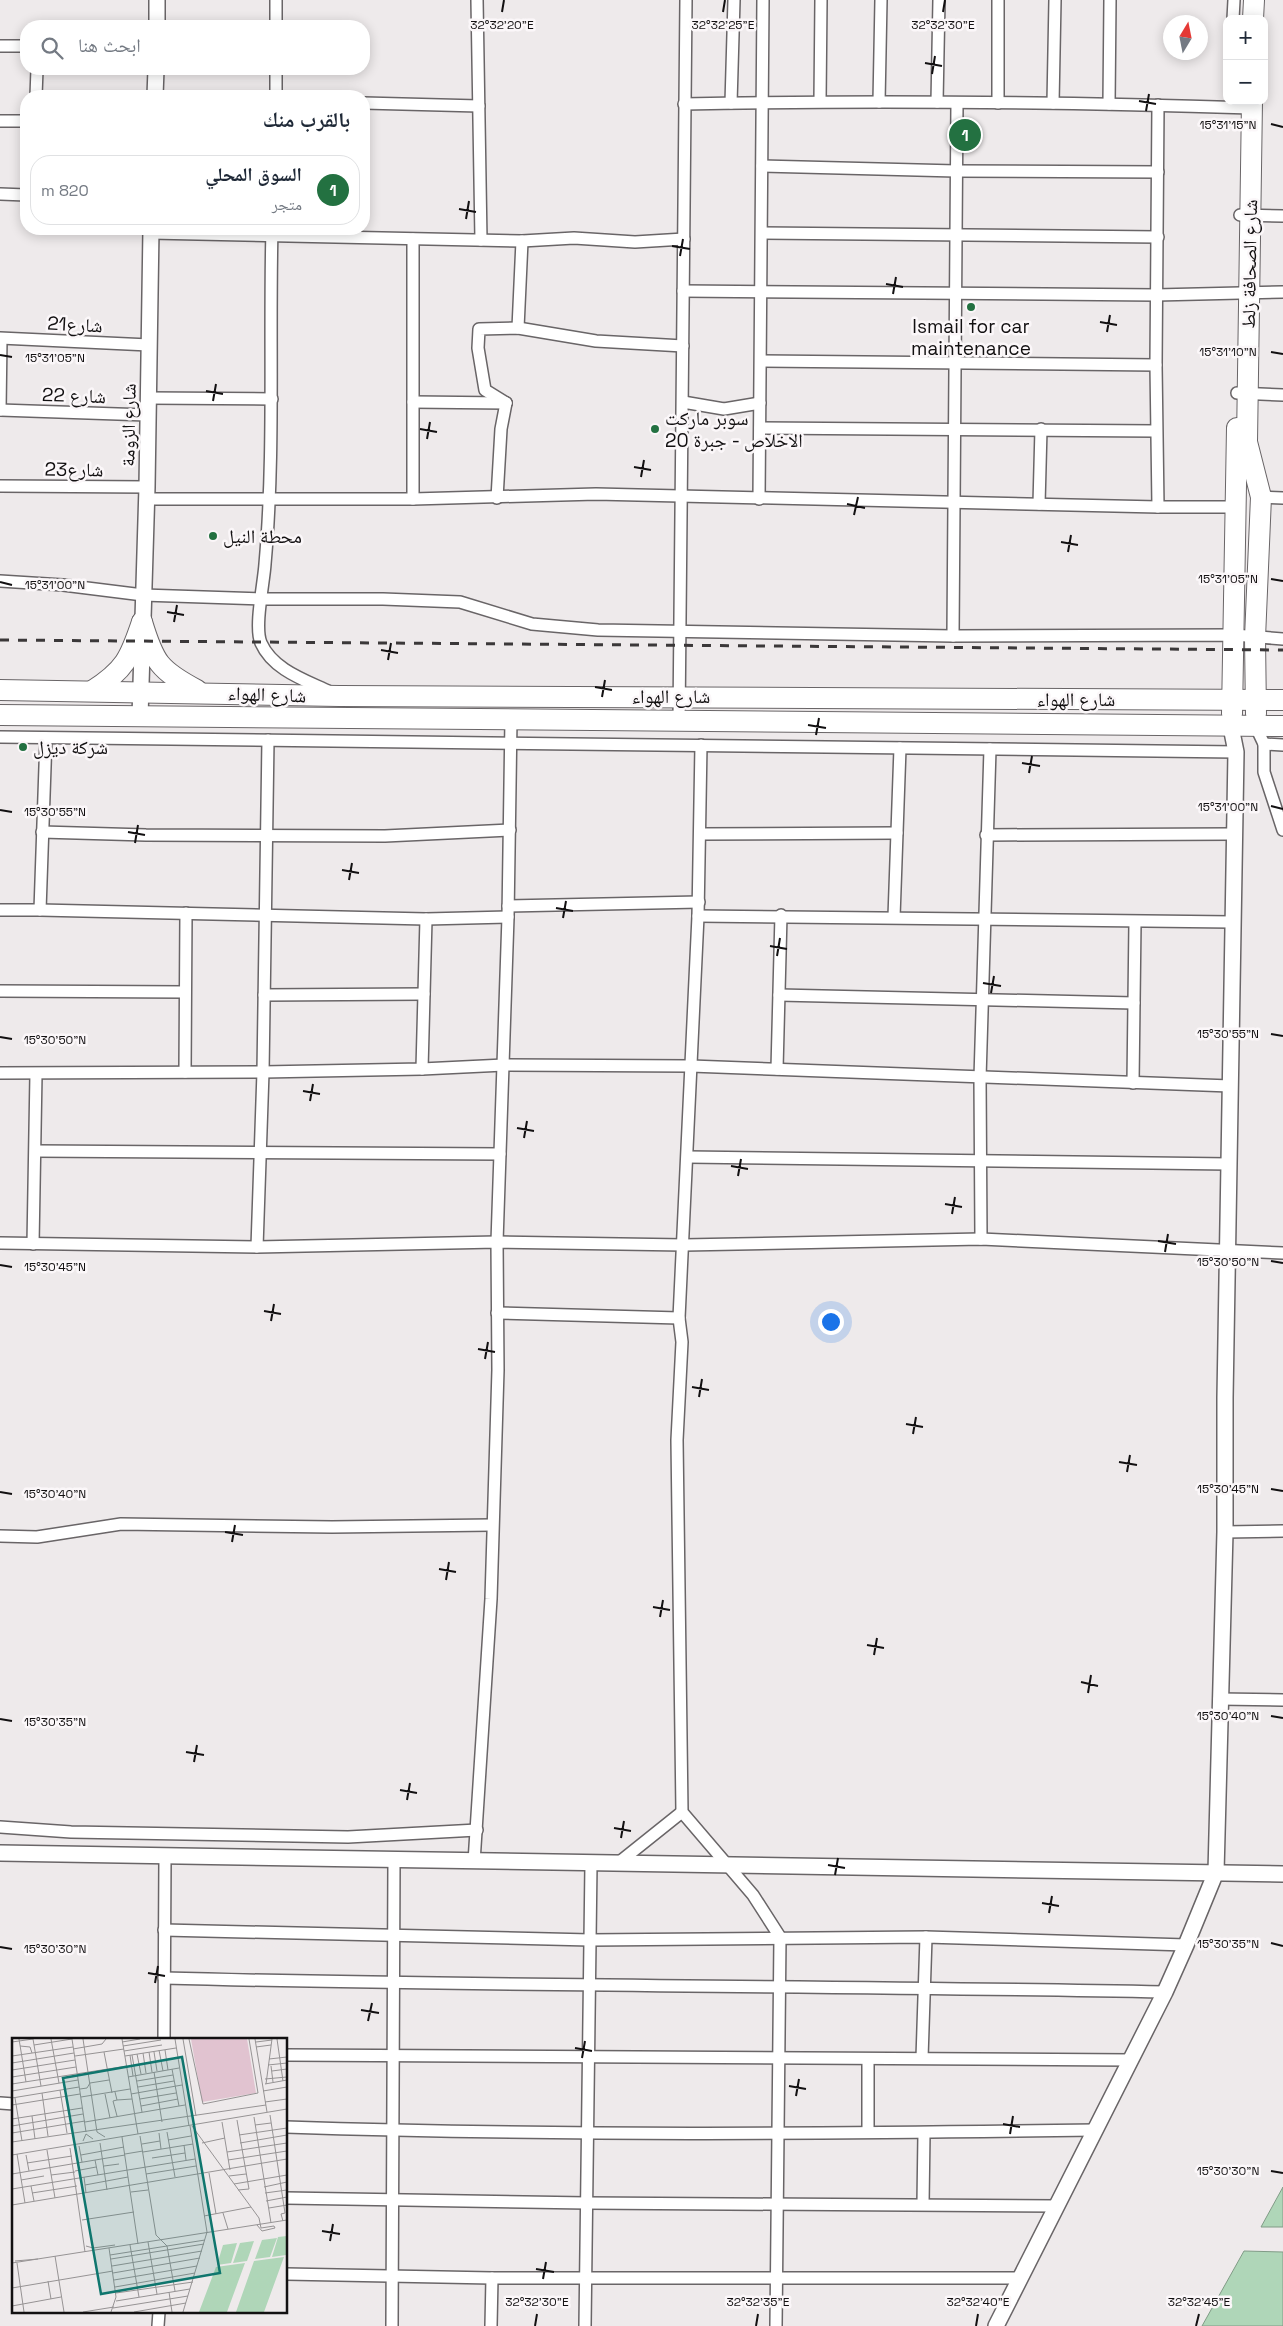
<!DOCTYPE html>
<html lang="ar">
<meta charset="utf-8">
<style>
:root{--surface:#fff;--page:#f2f2f3;--text:#1f2937;--muted:#747a83;--line:#e0e1e3;--accent:#237141}
body{margin:0;font-family:"Space Grotesk","Noto Naskh Arabic",sans-serif;background:var(--page);color:var(--text);direction:rtl}
.controls{position:absolute;right:15px;top:15px;display:grid;overflow:hidden;border-radius:10px;box-shadow:0 2px 12px #0003}
.controls button{width:45px;height:45px;display:grid;place-items:center;padding:0;border:0;border-bottom:1px solid var(--line);background:var(--surface);color:var(--text);font:25px sans-serif}
.compass{position:absolute;left:1163px;top:15px;width:45px;height:45px;border-radius:50%;background:var(--surface);box-shadow:0 2px 12px #0003;rotate:10deg}
.you{position:absolute;left:830px;top:1321px;width:18px;height:18px;margin:-12px;border:4px solid #fff;border-radius:50%;background:#1a73e8;box-shadow:0 0 0 8px #1a73e833}
.badge{display:grid;place-items:center;width:32px;height:32px;border-radius:50%;background:var(--accent);color:#fff;font-size:16px;font-weight:700}
.pin{position:absolute;translate:-50% -50%;border:2px solid #fff;box-shadow:0 1px 5px #0006}
.list{margin:0;padding:0;list-style:none}
h2{display:flex;justify-content:space-between;align-items:center;height:65px;margin:0;padding:0 20px;font-size:21px}
h2 small{font-size:16px;font-weight:400;color:var(--muted)}
.list li{display:grid;grid-template-columns:32px 1fr auto;gap:15px;align-items:center;box-sizing:border-box;height:70px;margin:0 10px 10px;padding:0 10px;border:1px solid var(--line);border-radius:20px}
.list b{display:block;font-size:19px;white-space:nowrap}
.list p{margin:0;font-size:16px;white-space:nowrap;color:var(--muted)}
.list em{font-size:16px;font-style:normal;color:var(--muted)}
.icon{flex:none;width:28px;height:28px;fill:none;stroke:currentColor;stroke-width:2;stroke-linecap:round;stroke-linejoin:round}
.map{position:relative;flex:none;width:1283px;height:2326px;overflow:hidden;direction:ltr}
.search{position:absolute;background:var(--surface);box-shadow:0 2px 12px #0003;left:20px;top:20px;width:350px;height:55px;display:flex;align-items:center;gap:12px;box-sizing:border-box;padding:0 18px;border-radius:20px;color:var(--muted);font-size:19px}
.panel{position:absolute;background:var(--surface);box-shadow:0 2px 12px #0003;left:20px;top:90px;width:350px;height:145px;border-radius:20px;direction:rtl}
.map>svg:first-child{display:block}
.water{fill:#afd6b8;stroke:#809b86}
.lines{fill:none;stroke-linecap:round;stroke-linejoin:round}
.street-casing{stroke:#696567;stroke-width:14}
.secondary-casing{stroke:#696567;stroke-width:18}
.highway-casing{stroke:#696567;stroke-width:22}
.street{stroke:#fff;stroke-width:11}
.secondary{stroke:#fff;stroke-width:15}
.highway{stroke:#fff;stroke-width:20}
.rail{stroke:#3b3839;stroke-width:3;stroke-dasharray:9 9;stroke-linecap:butt}
.ticks{fill:none;stroke:#121011;stroke-width:2}
.poi-dot{fill:#237141;stroke:#fbf7f9;stroke-width:2}
.labels{text-anchor:middle;stroke-width:5;stroke-linejoin:round;paint-order:stroke}
.street-label{font-size:19px;fill:#121011;stroke:#fbf7f9}
.poi-label{font-size:19px;fill:#121011;stroke:#fbf7f9;text-anchor:start}
.inset-road{fill:none;stroke:#969394;stroke-width:1}
.view{fill:#0f766e;fill-opacity:0.15;stroke:#0f766e;stroke-width:2.5}
.inset-edge{fill:none;stroke:#121011;stroke-width:2.5}
.ticks-label{font-size:12px;text-anchor:middle;fill:#121011;stroke:#fbf7f9;stroke-width:5;stroke-linejoin:round;paint-order:stroke}
</style>
<div class="map">
<svg width="1283" height="2326" viewBox="0 0 1283 2326">
<rect width="100%" height="100%" fill="#eeeaeb"/>
<g class="water">
<polygon points="1283,2187 1283,2227 1261,2227"/>
<polygon points="1244,2251 1283,2252 1283,2326 1202,2326"/>
</g>
<g class="lines">
<defs>
<g id="street">
<polyline points="477,0 481,240"/>
<polyline points="1233,19 1234,0"/>
<polyline points="276,26 276,0"/>
<polyline points="0,46 26,46"/>
<polyline points="36,96 37,69"/>
<polyline points="276,96 276,69"/>
<polyline points="820,101 821,0"/>
<polyline points="879,102 881,0"/>
<polyline points="937,102 939,0"/>
<polyline points="364,103 479,106"/>
<polyline points="731,103 734,0"/>
<polyline points="998,103 998,0"/>
<polyline points="1053,103 1055,0"/>
<path d="M684 104C873 100 1062 102 1251 108"/>
<polyline points="1109,104 1110,0"/>
<polyline points="0,121 26,121"/>
<polyline points="762,166 956,171 1158,172"/>
<polyline points="0,194 26,195"/>
<polyline points="1240,215 1283,216"/>
<path d="M272 229C269 341 275 452 265 564 264 582 254 627 261 643 273 670 305 680 330 692"/>
<polyline points="151,233 522,241 574,238 635,242 684,239"/>
<polyline points="762,233 1158,237"/>
<polyline points="683,291 1156,295 1283,292"/>
<polyline points="518,328 522,241"/>
<polyline points="0,338 149,345"/>
<polyline points="761,361 1156,365"/>
<polyline points="1237,393 1283,395"/>
<polyline points="148,398 272,399"/>
<polyline points="413,402 506,403"/>
<polyline points="683,402 724,409 760,403"/>
<polyline points="506,403 485,390 478,348 479,329 518,328 596,341 683,346"/>
<polyline points="0,410 147,415"/>
<polyline points="0,410 1,339"/>
<polyline points="760,428 1156,431"/>
<polyline points="0,486 147,487"/>
<polyline points="1261,497 1283,498"/>
<polyline points="497,498 501,429 506,403"/>
<polyline points="146,499 413,499 596,494 1158,507 1235,507"/>
<polyline points="413,499 413,239"/>
<polyline points="759,499 763,0"/>
<polyline points="1039,504 1041,429"/>
<polyline points="1158,507 1156,365 1158,105"/>
<polyline points="0,581 63,585 143,595 262,599 383,599 460,602 532,624 598,630 953,636 1234,635 1283,639"/>
<polyline points="953,636 957,103"/>
<polyline points="679,721 686,0"/>
<polyline points="1255,725 1264,744 1264,772 1283,830"/>
<polyline points="0,737 1236,752"/>
<polyline points="1264,744 1283,745"/>
<polyline points="701,745 698,916 679,1318 682,1342 677,1440 682,1812 753,1895 780,1937 776,2326"/>
<polyline points="42,832 146,835 385,836 510,830"/>
<polyline points="701,834 897,833"/>
<polyline points="986,835 1233,834"/>
<polyline points="508,906 699,902"/>
<polyline points="0,910 40,910 426,919 508,917"/>
<polyline points="40,910 46,738"/>
<polyline points="698,916 1232,922"/>
<polyline points="894,917 900,748"/>
<polyline points="0,991 185,992"/>
<polyline points="264,995 424,994"/>
<polyline points="779,995 1134,1003"/>
<polyline points="422,1069 426,919"/>
<polyline points="777,1069 781,915"/>
<polyline points="185,1072 186,913"/>
<polyline points="0,1073 263,1072 422,1069 504,1065 691,1066 1230,1086"/>
<polyline points="1133,1083 1135,922"/>
<polyline points="36,1151 500,1154"/>
<polyline points="688,1157 1229,1164"/>
<polyline points="981,1239 980,1078 990,749"/>
<polyline points="0,1243 257,1247 497,1242 684,1245 981,1239 1283,1253"/>
<polyline points="33,1244 36,1074"/>
<polyline points="257,1247 263,1072 268,740"/>
<polyline points="497,1313 679,1318"/>
<polyline points="1225,1532 1283,1531"/>
<polyline points="0,1536 37,1537 121,1524 332,1527 492,1525"/>
<polyline points="1219,1699 1283,1700"/>
<polyline points="0,1827 71,1832 348,1837 477,1830"/>
<polyline points="474,1862 491,1599 498,1370 497,1242 508,917 511,719"/>
<polyline points="617,1864 682,1812"/>
<polyline points="164,1930 590,1940 926,1937 1186,1945"/>
<path d="M164 1978C497 1987 831 1985 1165 1992"/>
<polyline points="164,2040 165,1857"/>
<polyline points="286,2055 1130,2060"/>
<polyline points="922,2058 926,1937"/>
<polyline points="868,2059 868,2132"/>
<polyline points="0,2103 14,2104"/>
<path d="M286 2127C556 2136 826 2134 1096 2130"/>
<polyline points="286,2198 587,2203 1056,2206"/>
<polyline points="923,2204 924,2133"/>
<polyline points="286,2274 492,2278 1021,2278"/>
<polyline points="158,2326 159,2312"/>
<polyline points="392,2326 394,1860"/>
<polyline points="491,2326 492,2278"/>
<polyline points="585,2326 591,1864"/>
</g>
<g id="secondary">
<polyline points="157,26 157,0"/>
<polyline points="155,96 156,69"/>
<polyline points="140,717 147,487 151,229"/>
<polyline points="0,1853 1283,1874"/>
<polyline points="996,2326 1165,1992 1186,1945 1216,1872 1225,1532 1225,1398 1236,752 1231,727"/>
</g>
<g id="highway">
<polyline points="1253,19 1254,0"/>
<polyline points="1252,101 1247,442 1261,497 1255,638 1256,714"/>
<path d="M142 622C154 662 159 670 197 690"/>
<polyline points="0,690 339,696 1283,700"/>
<path d="M92 691C125 670 130 658 142 622"/>
<polyline points="1232,714 1237,428"/>
<polyline points="0,715 1283,726"/>
</g>
</defs>
<use href="#street" class="street-casing"/>
<use href="#secondary" class="secondary-casing"/>
<use href="#highway" class="highway-casing"/>
<use href="#street" class="street"/>
<use href="#secondary" class="secondary"/>
<use href="#highway" class="highway"/>
<polyline class="rail" points="0,640 1283,650"/>
</g>
<path class="ticks" d="M502 12 504 0M723 12 725 0M943 12 945 0M925 63 942 66M932 74 935 56M1139 101 1156 104M1146 111 1149 94M1271 124 1283 127M459 209 476 212M466 219 469 201M672 246 690 249M680 256 683 239M886 284 903 287M893 294 896 277M1100 322 1117 325M1107 332 1110 315M1271 352 1283 354M0 355 12 357M206 391 223 394M213 401 216 384M420 429 437 432M427 439 430 422M634 467 651 470M641 477 644 460M847 504 865 508M854 515 858 497M1061 542 1078 545M1068 552 1071 535M1271 579 1283 581M0 582 12 585M167 612 184 615M174 622 177 605M381 650 398 653M388 660 391 643M595 687 612 690M602 697 605 680M808 725 826 728M816 735 819 718M1022 763 1040 766M1029 773 1032 756M1271 806 1283 809M0 810 12 812M128 832 145 835M135 843 138 825M342 870 359 873M349 880 352 863M556 908 573 911M563 918 566 901M770 946 787 949M777 956 780 938M983 983 1001 986M991 993 994 976M1271 1034 1283 1036M0 1037 12 1039M303 1091 320 1094M310 1101 313 1084M517 1128 534 1131M524 1138 527 1121M731 1166 748 1169M738 1176 741 1159M945 1204 962 1207M952 1214 955 1197M1158 1241 1176 1244M1165 1252 1168 1234M1271 1261 1283 1263M0 1265 12 1267M264 1311 281 1314M271 1321 274 1304M478 1349 495 1352M485 1359 488 1342M692 1387 709 1390M699 1397 702 1379M906 1424 923 1427M913 1434 916 1417M1119 1462 1137 1465M1127 1472 1130 1455M1271 1489 1283 1491M0 1492 12 1494M225 1532 243 1535M232 1542 235 1525M439 1569 456 1572M446 1580 449 1562M653 1607 670 1610M660 1617 663 1600M867 1645 884 1648M874 1655 877 1638M1081 1682 1098 1686M1088 1693 1091 1675M1271 1716 1283 1718M0 1719 12 1721M186 1752 204 1755M194 1762 197 1745M400 1790 417 1793M407 1800 410 1783M614 1828 631 1831M621 1838 624 1821M828 1865 845 1868M835 1875 838 1858M1042 1903 1059 1906M1049 1913 1052 1896M1271 1943 1283 1946M0 1947 12 1949M148 1973 165 1976M155 1983 158 1966M361 2010 379 2013M368 2021 372 2003M575 2048 592 2051M582 2058 585 2041M789 2086 806 2089M796 2096 799 2079M1003 2124 1020 2127M1010 2134 1013 2116M1271 2171 1283 2173M322 2231 340 2234M330 2241 333 2224M536 2269 554 2272M543 2279 546 2262M535 2326 537 2314M756 2326 758 2314M976 2326 978 2314M1196 2326 1199 2314"/>
<g class="poi-dot">
<circle cx="971" cy="307" r="5"/>
<circle cx="655" cy="429" r="5"/>
<circle cx="213" cy="536" r="5"/>
<circle cx="23" cy="747" r="5"/>
</g>
<g class="labels">
<g class="street-label">
<text transform="translate(1249 264) rotate(-89)" y="7">شارع الصحافة زلط</text>
<text transform="translate(75 324) rotate(3)" y="7">شارع21</text>
<text transform="translate(74 395) rotate(2)" y="7">شارع 22</text>
<text transform="translate(128 425) rotate(-89)" y="7">شارع الزومة</text>
<text transform="translate(74 469) rotate(1)" y="7">شارع23</text>
<text transform="translate(267 694) rotate(2)" y="7">شارع الهواء</text>
<text x="671" y="703">شارع الهواء</text>
<text x="1076" y="706">شارع الهواء</text>
</g>
<g class="poi-label">
<text x="971" y="333" text-anchor="middle">Ismail for car<tspan x="971" dy="22">maintenance</tspan></text>
<text x="665" y="425">سوبر ماركت<tspan x="665" dy="22">الاخلاص - جبرة 20</tspan></text>
<text x="223" y="543">محطة النيل</text>
<text x="33" y="754">شركة ديزل</text>
</g>
</g>
<g transform="translate(12 2038)">
<rect width="275" height="275" fill="#eeeaeb"/>
<path d="M179 1H235L244 55 190 64Z" fill="#e1c3d0"/>
<path d="M275 198 274 217 260 219 266 199ZM265 200 258 219 243 221 250 202ZM242 203 235 223 221 225 228 205ZM225 205 219 225 205 227 211 207ZM272 219 252 274H224L242 223ZM233 225 215 274H187L204 229Z" fill="#afd6b8"/>
<path class="inset-road" d="M7 1 14 44M39 1 47 45M60 1 74 94M71 1 85 94 93 99M110 1 126 96M163 1 177 88M171 1 184 78M177 1 191 66 246 55 237 1M243 1 255 74M265 1 271 43M0 4 21 1 29 48M110 4 128 1M244 4 260 2M22 7 60 1M8 8 18 9 20 15M111 8 149 2M244 9 259 7M61 11 90 6 94 1M147 12 151 33M153 12 156 32M112 13 150 7M92 14 100 55M137 14 140 34M142 14 145 33M131 15 134 35M125 16 129 36M118 17 121 38M120 17 130 74M0 18 61 9M63 18 112 11M113 18 164 10M257 21 275 19M0 25 62 15M256 27 275 25M259 28 261 44M160 31 167 68M0 32 63 22M260 33 275 31M142 34 150 84M0 39 64 29M116 39 167 30M253 41 275 39M125 43 161 37M0 46 115 28M253 46 275 42M254 46 260 1M126 49 162 43M68 51 75 50 78 45 97 42M48 52 55 95M0 53 66 42M251 53 275 49M103 54 105 62 101 63 105 78M30 55 36 98M93 56 98 80M119 56 170 47M69 59 118 51M0 60 67 49M3 60 10 103M128 61 164 55M105 62 120 61M253 64 275 61M0 67 68 56M129 68 166 61M258 77 273 175 269 176 271 183M20 78 23 101M242 79 259 185M0 81 70 70M225 82 237 151 226 152M73 84 173 67M210 84 218 132M243 87 259 85M0 88 71 76M180 88 247 180 249 190 262 188 263 190 250 193 245 187M155 94 163 139M0 95 73 83M147 95 149 111M227 97 275 90M128 98 144 197 155 208 163 253M110 99 126 206M156 102 179 98M71 103 74 96 81 101M0 104 254 67M88 105 95 152M190 105 213 100M228 105 275 97M130 106 148 103M172 107 174 122M67 108 70 124M58 110 73 214M35 112 43 160M131 114 181 106M215 114 275 105M5 116 13 165M113 116 131 113M0 117 275 71M14 117 17 133M69 117 112 109M140 120 173 115M83 122 86 137M216 122 275 113M15 125 60 118M92 128 107 126M63 133 84 129M197 135 204 176M0 136 113 117M134 136 184 128M39 137 63 134M217 138 234 136M72 139 74 155M9 142 32 138M222 146 275 137M73 147 116 139M19 148 22 163M252 149 275 144M0 151 183 121M119 154 136 152M20 155 65 148M253 155 275 152M254 163 275 159M0 167 275 121M257 170 275 167M211 175 216 191M192 178 239 169M70 182 122 174M136 204 145 256M118 207 127 259M74 208 81 210 103 207M97 210 104 259 99 274M98 217 193 202M43 218 52 274M99 221 192 206M3 223 26 221M0 225 275 182M5 225 12 274M100 228 190 213M101 235 188 220M102 242 185 228M36 243 39 261M103 249 183 235M0 250 101 233M157 254 160 274M104 255 181 244M104 263 178 251M0 268 49 259M101 270 176 258M71 274 102 269M122 274 174 265M171 274 195 194 178 88"/>
<path class="view" d="M170 19 208 235 89 256 51 40Z"/>
<rect width="275" height="275" class="inset-edge"/>
</g>
<g class="ticks-label">
<text x="502" y="29">32°32'20"E</text>
<text x="723" y="29">32°32'25"E</text>
<text x="943" y="29">32°32'30"E</text>
<text x="1228" y="129">15°31'15"N</text>
<text x="1228" y="356">15°31'10"N</text>
<text x="55" y="362">15°31'05"N</text>
<text x="1228" y="583">15°31'05"N</text>
<text x="55" y="589">15°31'00"N</text>
<text x="1228" y="811">15°31'00"N</text>
<text x="55" y="816">15°30'55"N</text>
<text x="1228" y="1038">15°30'55"N</text>
<text x="55" y="1044">15°30'50"N</text>
<text x="1228" y="1266">15°30'50"N</text>
<text x="55" y="1271">15°30'45"N</text>
<text x="1228" y="1493">15°30'45"N</text>
<text x="55" y="1498">15°30'40"N</text>
<text x="1228" y="1720">15°30'40"N</text>
<text x="55" y="1726">15°30'35"N</text>
<text x="1228" y="1948">15°30'35"N</text>
<text x="55" y="1953">15°30'30"N</text>
<text x="1228" y="2175">15°30'30"N</text>
<text x="537" y="2306">32°32'30"E</text>
<text x="758" y="2306">32°32'35"E</text>
<text x="978" y="2306">32°32'40"E</text>
<text x="1199" y="2306">32°32'45"E</text>
</g>
</svg>
<div class="controls">
<button>+</button>
<button>−</button>
</div>
<svg class="compass" viewBox="-18 -18 36 36"><path d="M0-13l5 13h-10z" fill="#e53935"/><path d="M0 13l5-13h-10z" fill="#747a83"/></svg>
<div class="you"></div>
<div class="pin badge" style="left:965px;top:135px">1</div>
<div class="search"><svg class="icon" aria-label="search" viewBox="0 0 24 24"><circle cx="10" cy="10" r="6"/><path d="M15 15l6 6"/></svg>ابحث هنا</div>
<section class="panel">
<h2>بالقرب منك<small></small></h2>
<ul class="list">
<li><span class="badge">1</span><div><b>السوق المحلي</b><p>متجر</p></div><em>820 m</em></li>
</ul>
</section>
</div>
